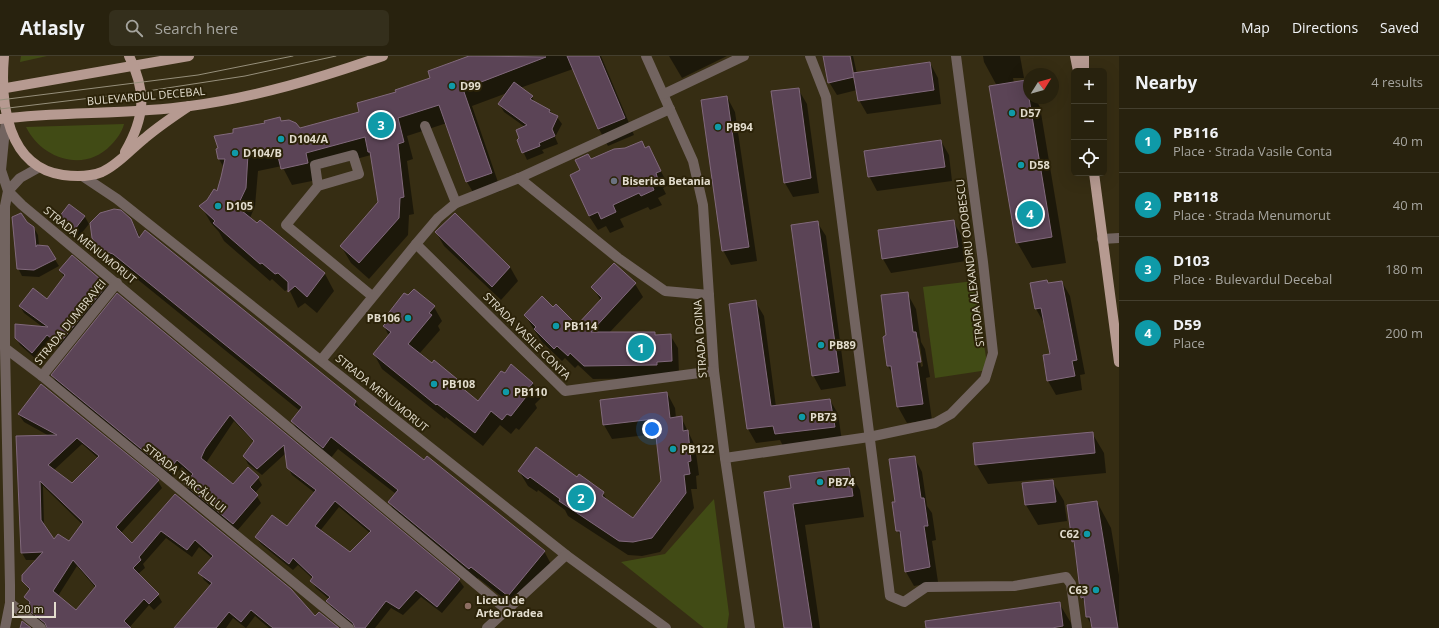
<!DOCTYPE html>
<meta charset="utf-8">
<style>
:root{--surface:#28220e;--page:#342f1c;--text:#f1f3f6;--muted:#a5a49e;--line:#443f2e;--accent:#e5ad35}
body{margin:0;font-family:"Open Sans",sans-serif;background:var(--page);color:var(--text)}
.controls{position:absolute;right:12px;top:12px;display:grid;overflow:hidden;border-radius:6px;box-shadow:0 4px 16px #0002}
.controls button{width:36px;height:36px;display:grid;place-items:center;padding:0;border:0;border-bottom:1px solid var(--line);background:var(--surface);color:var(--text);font:20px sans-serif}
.compass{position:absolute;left:1023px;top:12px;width:36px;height:36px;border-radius:50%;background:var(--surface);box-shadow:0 4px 16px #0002;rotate:53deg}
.scale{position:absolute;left:12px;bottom:10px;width:44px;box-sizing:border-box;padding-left:4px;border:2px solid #e3ddce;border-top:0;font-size:11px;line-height:14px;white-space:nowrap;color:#e3ddce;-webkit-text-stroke:3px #2c2309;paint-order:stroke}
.you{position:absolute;left:652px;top:373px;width:14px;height:14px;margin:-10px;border:3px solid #fff;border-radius:50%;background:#1a73e8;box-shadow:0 0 0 6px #1a73e833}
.badge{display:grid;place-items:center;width:26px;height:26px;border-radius:50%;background:var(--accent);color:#fff;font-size:13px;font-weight:700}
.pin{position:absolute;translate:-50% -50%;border:2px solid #fff;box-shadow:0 1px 4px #0006}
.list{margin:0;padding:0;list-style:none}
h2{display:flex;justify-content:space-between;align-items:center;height:52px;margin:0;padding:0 16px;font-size:17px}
h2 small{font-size:13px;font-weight:400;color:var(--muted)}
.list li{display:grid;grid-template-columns:26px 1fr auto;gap:12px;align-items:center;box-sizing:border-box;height:64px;padding:0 16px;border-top:1px solid var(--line)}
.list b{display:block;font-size:15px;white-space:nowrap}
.list p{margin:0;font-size:13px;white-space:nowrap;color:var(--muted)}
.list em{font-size:13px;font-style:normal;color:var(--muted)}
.icon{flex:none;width:22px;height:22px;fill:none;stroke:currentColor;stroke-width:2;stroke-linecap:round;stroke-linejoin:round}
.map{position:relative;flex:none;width:1119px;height:572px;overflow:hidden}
header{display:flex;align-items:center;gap:24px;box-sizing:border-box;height:56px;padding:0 20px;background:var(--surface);border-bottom:1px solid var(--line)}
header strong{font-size:19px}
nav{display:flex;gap:22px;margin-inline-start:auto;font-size:14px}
.search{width:280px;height:36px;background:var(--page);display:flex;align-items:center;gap:10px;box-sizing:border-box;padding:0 14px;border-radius:6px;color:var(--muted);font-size:15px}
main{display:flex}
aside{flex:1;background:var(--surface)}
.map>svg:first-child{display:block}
.green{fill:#414b15}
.shadow{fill:#0007;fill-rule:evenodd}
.building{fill:#5b4456;stroke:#81697c;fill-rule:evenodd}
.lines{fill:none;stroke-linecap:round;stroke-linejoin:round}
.minor{stroke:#726460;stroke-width:10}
.primary{stroke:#b69a91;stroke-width:10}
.tram{stroke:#968f7b;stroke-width:1}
.culture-dot{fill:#0f9aa8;stroke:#2c2309;stroke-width:1.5}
.worship-dot{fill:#6b7280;stroke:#2c2309;stroke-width:1.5}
.education-dot{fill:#8d6e63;stroke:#2c2309;stroke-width:1.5}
.labels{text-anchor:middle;stroke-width:4;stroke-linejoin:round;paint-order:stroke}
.poi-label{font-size:11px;font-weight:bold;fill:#e3ddce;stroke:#2c2309;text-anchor:start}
.street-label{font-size:11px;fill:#e3ddce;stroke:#2c2309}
</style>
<header>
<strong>Atlasly</strong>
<div class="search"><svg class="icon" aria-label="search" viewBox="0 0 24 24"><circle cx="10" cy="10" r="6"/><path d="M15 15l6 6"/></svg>Search here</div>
<nav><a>Map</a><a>Directions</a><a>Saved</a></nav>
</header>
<main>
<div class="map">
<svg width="1119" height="572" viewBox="0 0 1119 572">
<rect width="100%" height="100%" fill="#362d13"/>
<g class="green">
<polygon points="21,0 47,0 20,6"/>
<path d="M124 68C122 76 117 83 111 89 84 118 41 102 26 71Z"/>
<polygon points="974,225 988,314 935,322 923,231"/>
<polygon points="714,443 729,558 727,572 704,572 621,506 665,498"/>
</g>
<g class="shadow">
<polygon points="471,0 601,0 634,79 608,90 599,73 573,13 520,32 532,41 535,47 550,54 552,59 557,61 562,68 555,81 558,88 542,94 544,97 527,104 518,84 525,71 504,56 500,49 507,37 472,50 501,135 477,143 467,126 447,67 407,80 413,103 407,105 414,158 409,159 408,179 369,223 351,207 341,190 379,147 371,99 315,114 317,124 292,129 282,110 258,115 255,150 250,162 257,168 260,165 325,218 334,235 317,257 305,247 298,252 289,233 285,235 272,223 270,225 224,185 219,176 211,167 201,150 218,137 224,112 219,103 234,78 281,66 299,73 360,57 397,37 432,22 429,16"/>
<polygon points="669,0 727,0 682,22"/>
<path d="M824 0H853L857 18 930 7 938 22 941 48 867 58 859 44 857 34 837 39 829 26ZM849 0H851L856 26H854Z"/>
<polygon points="983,0 1020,0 1024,22 1013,22 1014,27 1025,25 1029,31 1029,42 1035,42 1040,51 1066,207 1032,212 1017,186 997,30 984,6"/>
<polygon points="798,33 807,48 819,137 793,141 785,127 772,36"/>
<polygon points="727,41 735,56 757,205 731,209 723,194"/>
<polygon points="941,85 949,99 952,125 877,135 869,120"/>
<polygon points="649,92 668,129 663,132 666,138 658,142 662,149 650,154 648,151 620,163 624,171 610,177 606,170 598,174 589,160 581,115 591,104"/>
<polygon points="70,149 85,161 89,168 76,184 62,172 58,165"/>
<polygon points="107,155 120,155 132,165 140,181 356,346 362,356 424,406 544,495 551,508 516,552 478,522 476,525 396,458 389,446 396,438 338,393 330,403 299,377 292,365 300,355 121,210 108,206 93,182 101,158"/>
<polygon points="953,165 961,179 966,205 891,217 883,203"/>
<polygon points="817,166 826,180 846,330 821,334 813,319"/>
<polygon points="26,167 34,172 38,179 39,190 47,191 59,210 39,221 22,220 18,212"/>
<polygon points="436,176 510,211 518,225 501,244 444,190"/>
<polygon points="614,208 635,228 643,241 609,277 654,277 656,280 670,279 678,292 679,318 664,322 593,323 578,309 575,312 565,302 562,305 542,286 533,272 525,259 553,252 577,270 601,245 593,231"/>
<polygon points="60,214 107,229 111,237 64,295 51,286 37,304 20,289 16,282 44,272 24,257 20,250 47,244 64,221"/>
<polygon points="1047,225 1049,228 1062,226 1070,240 1085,318 1080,319 1082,334 1056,339 1048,325 1051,299 1044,267 1036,253"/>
<path d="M907 237 916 253 921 286 925 293 930 321 926 322 932 364 907 367 898 351 893 318 888 310ZM916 280 919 283 923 310 921 311Z"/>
<path d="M117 238 459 524 464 531 442 557 421 541 403 559 391 552 375 572H356L332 552 328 545 329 543 316 532 312 525 313 523 298 509 293 514 261 488 256 481 287 472 315 437 292 419 288 411 286 397 262 419 248 408 244 400 254 386 234 365 206 407 233 429 258 422 262 429 255 437 261 447 237 475 189 435 185 428 192 420 182 411 172 421 56 326 52 319ZM339 451 370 477 350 498 320 475Z"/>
<polygon points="755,245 764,260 776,351 830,344 838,358 842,385 784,392 780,384 756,387 748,373"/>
<polygon points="434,251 442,265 438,270 440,274 419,298 456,324 461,333 478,346 511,310 533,328 541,342 535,348 537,352 519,374 516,372 511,378 500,369 483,390 446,361 445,363 382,313 374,298 389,280 384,270 387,268 384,264"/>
<path d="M42 329 158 425 162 432 121 477 132 488 175 439 315 562 337 572H269L255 560 246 572 233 562 226 572H178L211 530 204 524 200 517 212 502 199 491 192 501 166 482 143 508 145 512 138 518 158 539 162 546 154 554 149 549 129 572H47L33 560 29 553 30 549 25 541 30 535 23 525 38 504H26L22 497 17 381H51L24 366 19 359ZM82 388 98 402 72 428 54 414ZM43 430 82 468 70 487 54 484 44 470ZM77 510 96 532 76 556 58 540Z"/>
<polygon points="667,337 675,352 676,362 681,361 695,390 699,419 696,420 697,433 691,433 694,452 660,496 642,500 628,499 568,460 565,454 538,434 537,436 528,430 519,415 578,422 603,437 608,446 634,464 662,425 656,378 612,383 604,369"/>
<polygon points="1092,377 1104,397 1106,417 988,428 976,408"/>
<polygon points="914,401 922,416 927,450 932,457 936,484 932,485 938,526 914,530 906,516 902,482 897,474 897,447"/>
<polygon points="848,413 860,434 864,461 805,469 820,572 785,572 792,433"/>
<polygon points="1052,425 1064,445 1067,465 1038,469 1026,449 1023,428"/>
<polygon points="1097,446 1111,472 1119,519 1119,572 1093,572 1087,561 1086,548 1082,542 1068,450"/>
<polygon points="1059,547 1074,572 940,572"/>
</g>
<g class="building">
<polygon points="469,0 546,1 463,33 492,117 466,126 439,49 398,62 404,86 398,88 404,141 400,142 399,162 359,207 340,190 378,146 370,96 368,96 365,81 306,97 308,107 281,113 276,92 248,98 246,132 237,151 257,167 260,164 325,217 307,241 295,230 288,236 288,226 278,217 275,218 262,207 260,208 213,167 215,165 199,150 207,144 214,133 217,135 221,121 225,103 218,103 216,93 218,92 214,80 233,77 233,73 265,67 264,65 280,61 281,65 289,64 296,67 300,72 359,56 357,47 396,36 395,34 430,22 428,15"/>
<polygon points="567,0 599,0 625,62 598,73"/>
<polygon points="823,0 850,0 854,21 828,27"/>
<polygon points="930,6 934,34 858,45 853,17"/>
<polygon points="1026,24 1052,181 1016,187 989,30"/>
<polygon points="514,26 533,40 530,43 550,54 549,56 558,60 552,73 555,80 539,87 540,90 522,97 517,84 519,82 516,74 527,69 498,48"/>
<polygon points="799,32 811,122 784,127 771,35"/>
<polygon points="727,40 749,191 722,195 701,44"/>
<polygon points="941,84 945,111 868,121 864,95"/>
<polygon points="642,85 645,92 649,90 661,115 656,117 658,124 651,127 654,134 641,140 639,137 613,149 616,156 601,163 598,156 589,160 570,119 580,114 575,104 588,98 591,103 614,93 625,92"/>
<polygon points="69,148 85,160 72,177 56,165"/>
<polygon points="114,153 121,154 131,163 139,182 145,174 356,345 354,349 424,404 427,400 545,495 508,540 471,511 469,513 388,446 398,434 331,381 323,392 291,365 302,351 113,198 100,194 92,182 90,167 100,157"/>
<polygon points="21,157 27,166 34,171 36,191 37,189 48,190 56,203 34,214 17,213 12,161"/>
<polygon points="455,157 510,211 492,231 435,176"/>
<polygon points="954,164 958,191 882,203 878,174"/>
<polygon points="818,165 839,316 812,320 791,169"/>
<polygon points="72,199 107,229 59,288 47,279 32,297 15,282 15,268 48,271 19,250 33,232 47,243 65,219 59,214"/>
<polygon points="614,207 636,227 591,276 655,276 655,279 671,278 672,305 657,306 657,309 584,310 570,297 568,300 557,290 554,293 534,273 536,271 524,259 542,240 553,251 556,248 577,269 602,242 591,231"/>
<polygon points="1047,224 1048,227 1062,225 1077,304 1072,305 1075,320 1047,325 1043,299 1050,298 1041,252 1035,253 1030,227"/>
<polygon points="414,233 435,250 429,257 432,259 408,288 432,307 434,304 457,323 455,326 478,345 501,315 505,317 511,308 533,327 526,335 529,337 511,360 507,358 502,364 491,355 475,377 437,348 436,349 373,298 391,276 383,270 386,267 383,264 404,237 408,239"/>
<polygon points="908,236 913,276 916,276 921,306 917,306 923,348 897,351 891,310 887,310 883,281 886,279 881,239"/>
<path d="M117 237 460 523 437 551 416 534 399 553 386 545 365 572H355L353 567 326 545 330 541 310 525 313 521 293 502 289 508 255 481 272 459 287 470 316 434 287 412 284 389 257 413 243 400 254 385 230 359 205 393 201 402 233 428 248 411 259 421 250 431 258 439 233 468 184 428 193 418 177 404 168 415 51 319ZM335 445 371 475 350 496 315 470Z"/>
<polygon points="756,244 771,350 830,343 835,371 775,378 773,370 747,373 729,248"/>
<path d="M41 328 159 424 116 471 132 487 175 438 291 533 315 560 319 556 339 572H273L251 554 241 566 229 556 216 572H174L212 527 198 517 213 500 195 484 187 494 161 475 139 501 141 504 133 512 159 538 149 548 144 543 124 565 131 572H47L45 567 27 553 30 546 24 541 30 533 22 525V519L43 496 21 497 16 380 57 379 18 358ZM77 382 99 400 72 427 48 409ZM40 425 83 466 69 485 58 478 54 483 41 464ZM73 504 96 530 76 554 53 535Z"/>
<polygon points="667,336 670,362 682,360 683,375 688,374 691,405 688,406 690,418 684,419 686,437 652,482 633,486 619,485 559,445 560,443 530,421 528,423 518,415 536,391 577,421 579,418 604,436 602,440 633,462 661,425 654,363 603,369 600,344"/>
<polygon points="1093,376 1095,397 975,409 973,387"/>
<polygon points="915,400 921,442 924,442 928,470 924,470 930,511 905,516 900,475 896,475 892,446 895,446 889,403"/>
<polygon points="849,412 853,440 793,448 812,572 784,572 764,436 791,432 789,420"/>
<polygon points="1053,424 1056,446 1025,449 1022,427"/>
<polygon points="1097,445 1107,506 1118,572 1092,572 1090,561 1086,561 1084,541 1081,542 1074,485 1072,486 1067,449"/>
<polygon points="1060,546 1063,570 1052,572 926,572 925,565"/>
<polygon points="22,565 31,572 20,572"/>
</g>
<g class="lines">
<g class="minor">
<polyline points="646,0 693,105 703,149 714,315 725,402 750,572"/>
<polyline points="810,0 826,41 890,540 904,546 926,531 1014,530 1066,521 1071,528 1077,572"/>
<polyline points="664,38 744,0"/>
<polyline points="425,70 456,147"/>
<polyline points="84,121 117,143 566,499 666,572"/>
<polyline points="519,122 618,202 665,235 709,239"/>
<polyline points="318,130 315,109 353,99 359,118 318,130 286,169 372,240"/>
<polyline points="8,135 22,149 507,554"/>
<polyline points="8,135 20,122 38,112"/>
<polyline points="1102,183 1119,182"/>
<polyline points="416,188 565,335 714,315"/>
<polyline points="5,292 42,320 349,572"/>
<polyline points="322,303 416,188 438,162 456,147 519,122 670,53"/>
<polyline points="42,320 117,227"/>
<polyline points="725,402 869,381 935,367 951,358 985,323 993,297 983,206 956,0"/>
<polyline points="10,547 41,572"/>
<polyline points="5,572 10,547 10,529 5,292 5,150 8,135 1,114 6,63"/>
<polyline points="487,572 566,499"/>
</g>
<g class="primary">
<path d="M4 0C0 47 7 111 63 119 77 121 89 121 102 116 118 109 131 93 145 82 159 70 174 60 189 50"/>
<polyline points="1075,0 1078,15"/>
<polyline points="1084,0 1084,15"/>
<polyline points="0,33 189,0"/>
<path d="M0 63C63 55 127 59 190 50 257 41 320 22 383 0"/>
<path d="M125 96C145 61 147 36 129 0"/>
<polyline points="1094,117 1119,306"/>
</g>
<g class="tram">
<polyline points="0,44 198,19 293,0"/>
<polyline points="0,53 141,36 245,20 336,0"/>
</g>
</g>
<g class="culture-dot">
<circle cx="452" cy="30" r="4"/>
<circle cx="1012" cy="57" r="4"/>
<circle cx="718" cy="71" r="4"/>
<circle cx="281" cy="83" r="4"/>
<circle cx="235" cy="97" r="4"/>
<circle cx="1021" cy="109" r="4"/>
<circle cx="218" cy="150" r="4"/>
<circle cx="408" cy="262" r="4"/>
<circle cx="556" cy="270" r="4"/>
<circle cx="821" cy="289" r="4"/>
<circle cx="434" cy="328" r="4"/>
<circle cx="506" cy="336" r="4"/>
<circle cx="802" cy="361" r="4"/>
<circle cx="673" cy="393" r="4"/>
<circle cx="820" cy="426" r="4"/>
<circle cx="1087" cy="478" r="4"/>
<circle cx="1096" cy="534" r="4"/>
</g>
<circle class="worship-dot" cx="614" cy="125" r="4"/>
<circle class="education-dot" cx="468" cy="550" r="4"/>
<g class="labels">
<g class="poi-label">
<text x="460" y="34">D99</text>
<text x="1020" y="61">D57</text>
<text x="726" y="75">PB94</text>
<text x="289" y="87">D104/A</text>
<text x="243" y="101">D104/B</text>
<text x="1029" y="113">D58</text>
<text x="622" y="129">Biserica Betania</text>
<text x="226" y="154">D105</text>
<text x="400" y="266" text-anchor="end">PB106</text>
<text x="564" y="274">PB114</text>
<text x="829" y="293">PB89</text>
<text x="442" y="332">PB108</text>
<text x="514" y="340">PB110</text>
<text x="810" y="365">PB73</text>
<text x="681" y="397">PB122</text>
<text x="828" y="430">PB74</text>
<text x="1079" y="482" text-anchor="end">C62</text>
<text x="1088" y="538" text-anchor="end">C63</text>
<text x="476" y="548">Liceul de<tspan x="476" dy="13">Arte Oradea</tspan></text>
</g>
<g class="street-label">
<text transform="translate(146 40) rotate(-5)" y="4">BULEVARDUL DECEBAL</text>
<text transform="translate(90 189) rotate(39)" y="4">STRADA MENUMORUT</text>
<text transform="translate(970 207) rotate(-97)" y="4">STRADA ALEXANDRU ODOBESCU</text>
<text transform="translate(70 266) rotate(-51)" y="4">STRADA DUMBRAVEI</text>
<text transform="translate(527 280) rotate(45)" y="4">STRADA VASILE CONTA</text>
<text transform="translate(700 283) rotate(-94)" y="4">STRADA DOINA</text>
<text transform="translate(382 337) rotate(39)" y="4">STRADA MENUMORUT</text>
<text transform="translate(185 422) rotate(39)" y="4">STRADA TARCĂULUI</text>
</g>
</g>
</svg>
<div class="controls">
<button>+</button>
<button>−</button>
<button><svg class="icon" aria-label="locate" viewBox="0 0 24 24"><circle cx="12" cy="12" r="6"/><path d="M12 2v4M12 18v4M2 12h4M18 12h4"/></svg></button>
</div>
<svg class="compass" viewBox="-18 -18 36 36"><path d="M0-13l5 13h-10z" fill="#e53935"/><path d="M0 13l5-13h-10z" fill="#a5a49e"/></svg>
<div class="scale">20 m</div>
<div class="you"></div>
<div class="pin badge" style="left:641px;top:292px;background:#0f9aa8">1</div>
<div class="pin badge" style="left:581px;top:442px;background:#0f9aa8">2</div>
<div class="pin badge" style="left:381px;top:69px;background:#0f9aa8">3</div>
<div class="pin badge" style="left:1030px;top:158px;background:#0f9aa8">4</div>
</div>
<aside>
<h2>Nearby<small>4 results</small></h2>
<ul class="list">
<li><span class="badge" style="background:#0f9aa8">1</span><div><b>PB116</b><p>Place · Strada Vasile Conta</p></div><em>40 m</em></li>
<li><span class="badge" style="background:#0f9aa8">2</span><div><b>PB118</b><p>Place · Strada Menumorut</p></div><em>40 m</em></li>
<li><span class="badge" style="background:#0f9aa8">3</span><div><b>D103</b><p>Place · Bulevardul Decebal</p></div><em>180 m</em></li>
<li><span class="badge" style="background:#0f9aa8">4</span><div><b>D59</b><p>Place</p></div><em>200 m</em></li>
</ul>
</aside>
</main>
